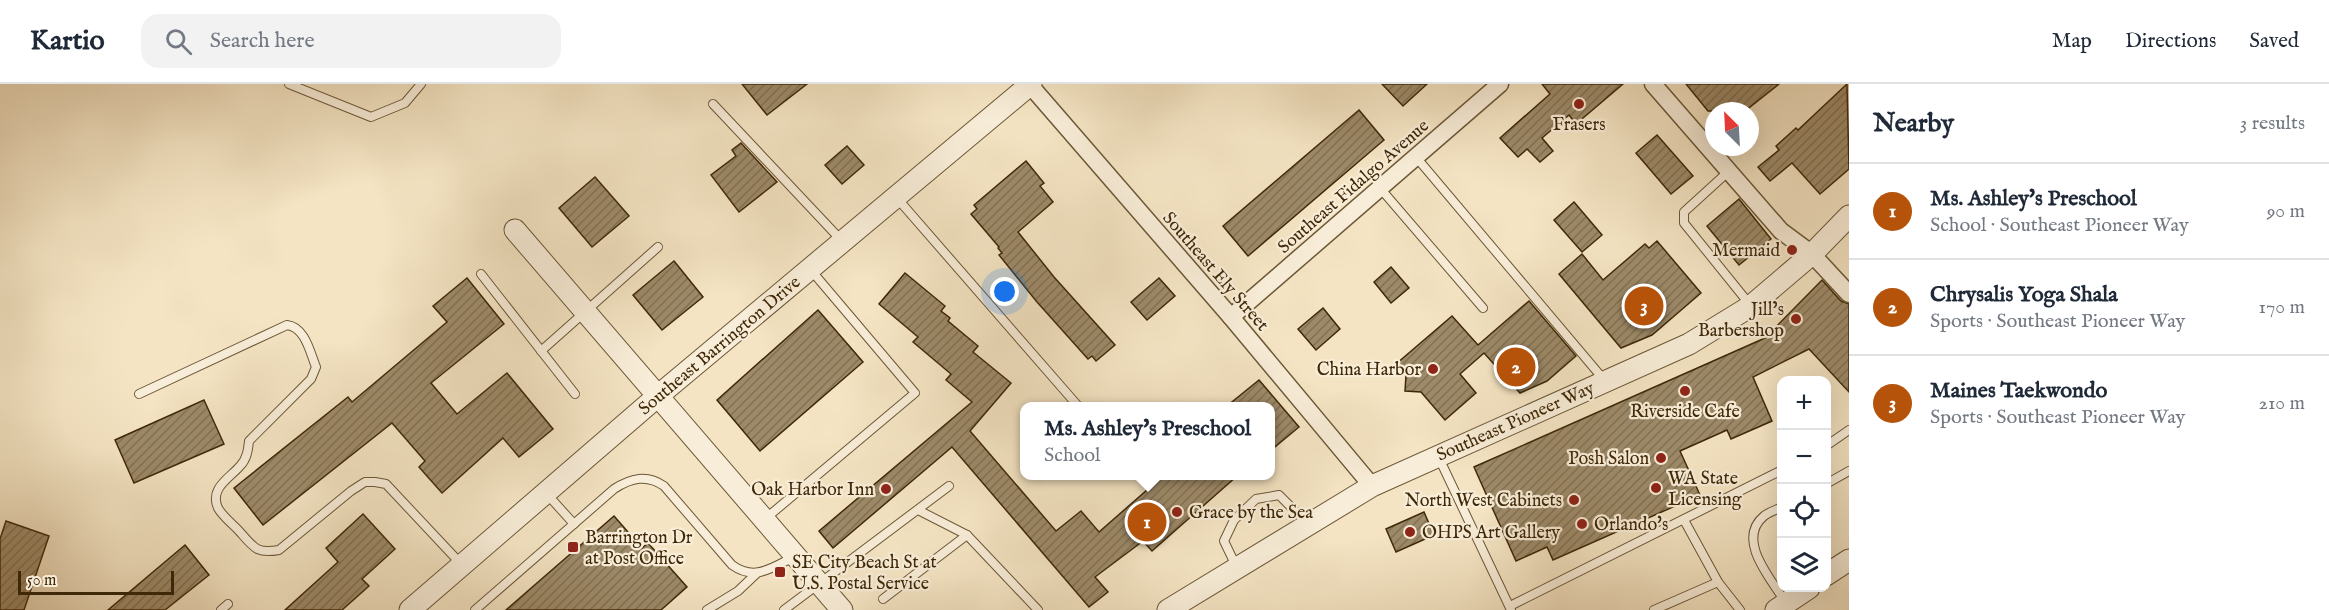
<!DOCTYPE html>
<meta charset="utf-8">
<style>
:root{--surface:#fff;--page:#f2f2f3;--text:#1f2937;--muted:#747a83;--line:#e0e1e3;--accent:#b45309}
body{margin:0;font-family:"IM FELL English",serif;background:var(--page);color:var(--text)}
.controls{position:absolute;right:18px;bottom:18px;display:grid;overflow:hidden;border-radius:12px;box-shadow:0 6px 24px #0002}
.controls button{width:54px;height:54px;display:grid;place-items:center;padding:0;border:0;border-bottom:2px solid var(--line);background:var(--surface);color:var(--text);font:30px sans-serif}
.compass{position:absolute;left:1705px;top:18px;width:54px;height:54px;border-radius:50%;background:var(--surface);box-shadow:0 6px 24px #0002;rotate:336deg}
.scale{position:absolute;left:18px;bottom:15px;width:156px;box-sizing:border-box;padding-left:6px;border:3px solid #3f2808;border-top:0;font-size:16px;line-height:21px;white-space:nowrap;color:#3f2808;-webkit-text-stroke:4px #f8edd8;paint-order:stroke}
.you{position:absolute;left:1005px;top:208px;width:21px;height:21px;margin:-15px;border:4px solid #fff;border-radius:50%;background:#1a73e8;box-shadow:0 0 0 9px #1a73e833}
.badge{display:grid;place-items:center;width:39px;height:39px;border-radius:50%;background:var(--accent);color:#fff;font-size:20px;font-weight:700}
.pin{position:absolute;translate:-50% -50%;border:3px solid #fff;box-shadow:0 2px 6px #0006}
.popup{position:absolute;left:1020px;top:318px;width:255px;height:78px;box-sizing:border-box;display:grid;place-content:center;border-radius:12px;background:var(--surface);filter:drop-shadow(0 2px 4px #0005);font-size:20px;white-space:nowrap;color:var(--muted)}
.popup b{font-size:22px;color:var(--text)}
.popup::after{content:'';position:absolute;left:50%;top:100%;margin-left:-12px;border:12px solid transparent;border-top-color:var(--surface)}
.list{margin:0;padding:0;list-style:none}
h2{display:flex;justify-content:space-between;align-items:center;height:78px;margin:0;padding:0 24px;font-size:26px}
h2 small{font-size:20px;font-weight:400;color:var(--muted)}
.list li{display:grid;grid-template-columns:39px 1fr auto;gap:18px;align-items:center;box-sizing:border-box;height:96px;padding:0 24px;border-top:2px solid var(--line)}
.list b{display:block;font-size:22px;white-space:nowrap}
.list p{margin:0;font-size:20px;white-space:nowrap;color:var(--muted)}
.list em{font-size:20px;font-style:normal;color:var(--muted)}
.icon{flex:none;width:33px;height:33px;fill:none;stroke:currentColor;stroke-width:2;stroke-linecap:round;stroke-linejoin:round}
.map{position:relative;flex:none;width:1849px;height:526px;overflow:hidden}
header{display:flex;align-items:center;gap:36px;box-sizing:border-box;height:84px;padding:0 30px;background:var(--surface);border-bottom:2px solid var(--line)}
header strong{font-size:28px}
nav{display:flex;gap:33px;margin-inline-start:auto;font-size:21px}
.search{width:420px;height:54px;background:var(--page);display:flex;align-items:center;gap:15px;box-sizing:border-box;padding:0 21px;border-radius:18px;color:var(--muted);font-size:22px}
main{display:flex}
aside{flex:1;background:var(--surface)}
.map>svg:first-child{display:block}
.building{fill:url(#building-hatch);stroke:#3f2808;stroke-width:1.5}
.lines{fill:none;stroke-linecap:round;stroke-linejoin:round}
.service-casing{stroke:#6c5737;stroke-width:10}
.minor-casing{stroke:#6c5737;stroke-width:19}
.tertiary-casing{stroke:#6c5737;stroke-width:23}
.service{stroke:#f8edd8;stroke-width:8}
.minor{stroke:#f8edd8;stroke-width:16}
.tertiary{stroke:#f8edd8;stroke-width:21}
.poi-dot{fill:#8f2418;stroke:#f8edd8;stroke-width:2}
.labels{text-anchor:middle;stroke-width:4.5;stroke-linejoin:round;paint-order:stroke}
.poi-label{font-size:18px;fill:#3f2808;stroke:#f8edd8;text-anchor:end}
.street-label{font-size:18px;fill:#3f2808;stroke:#f8edd8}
</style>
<header>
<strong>Kartio</strong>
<div class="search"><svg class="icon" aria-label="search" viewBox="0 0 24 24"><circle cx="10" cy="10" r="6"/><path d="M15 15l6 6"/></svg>Search here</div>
<nav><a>Map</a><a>Directions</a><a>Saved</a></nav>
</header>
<main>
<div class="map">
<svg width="1849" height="526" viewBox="0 0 1849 526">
<defs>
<pattern id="building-hatch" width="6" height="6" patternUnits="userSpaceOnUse" patternTransform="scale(1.5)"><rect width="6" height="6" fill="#9d8a69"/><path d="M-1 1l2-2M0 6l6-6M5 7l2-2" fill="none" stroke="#817154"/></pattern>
</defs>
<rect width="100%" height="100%" fill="#f4e4c3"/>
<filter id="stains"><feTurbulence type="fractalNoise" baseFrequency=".00333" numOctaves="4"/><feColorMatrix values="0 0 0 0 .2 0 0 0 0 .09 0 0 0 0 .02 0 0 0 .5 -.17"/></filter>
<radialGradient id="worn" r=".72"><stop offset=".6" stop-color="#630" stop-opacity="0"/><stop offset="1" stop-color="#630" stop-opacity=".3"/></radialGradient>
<g class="building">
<polygon points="742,0 807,0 767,31"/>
<polygon points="1382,0 1427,0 1403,22"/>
<polygon points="1542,0 1623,0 1576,40 1569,31 1542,54 1553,67 1540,78 1527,65 1518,73 1500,54 1550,10"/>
<polygon points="1686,0 1779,0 1745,27 1708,27"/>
<polygon points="1847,0 1849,85 1820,110 1792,79 1770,97 1758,83 1779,66 1776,62 1796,44 1798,46"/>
<polygon points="1359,26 1384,56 1248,172 1223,142"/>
<polygon points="1657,51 1693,92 1671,110 1636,69"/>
<polygon points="741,59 777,98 739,128 711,91 736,72 732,66"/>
<polygon points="847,62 864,81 842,100 825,81"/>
<polygon points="1026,77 1044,99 1040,102 1053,118 1018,148 1054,193 1115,261 1096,277 1092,272 1088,275 1037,218 999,171 1002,169 998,164 999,163 971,130 977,125 974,121"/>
<polygon points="595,93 629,132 592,163 559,124"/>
<polygon points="1739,115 1771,155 1739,181 1707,142"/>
<polygon points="1574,118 1602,151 1582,168 1554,136"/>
<polygon points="1657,157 1701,209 1652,251 1621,264 1559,190 1582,170 1603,196 1645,160 1649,164"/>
<polygon points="674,177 703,213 662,246 633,211"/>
<polygon points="1391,183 1409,204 1391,219 1374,198"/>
<polygon points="905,189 945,222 941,227 950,234 948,237 978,262 973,268 1011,299 970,347 1056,447 1081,427 1099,448 1163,392 1237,392 1152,467 1143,457 1095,493 1108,508 1089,523 952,363 833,464 819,447 972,318 946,296 951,290 913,258 918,253 879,220"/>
<polygon points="467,194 504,240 431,299 457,330 507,289 553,345 519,373 503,354 442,409 419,383 425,377 392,339 263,441 234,404 348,313 352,318 447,238 433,222"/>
<polygon points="1159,194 1175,212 1147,236 1131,218"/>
<polygon points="1822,196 1841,217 1849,220 1849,308 1809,265 1753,293 1772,337 1731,355 1727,346 1680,367 1700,411 1553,476 1547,463 1516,477 1474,383 1765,254"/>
<polygon points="1529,217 1576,272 1547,297 1520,309 1484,269 1460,290 1476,309 1445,336 1421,308 1405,307 1406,291 1396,280 1452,232 1478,261"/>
<polygon points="1323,224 1340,245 1316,266 1298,245"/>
<polygon points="818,226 863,278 760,367 717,316"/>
<polygon points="1259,296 1299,343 1270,367 1270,322 1227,322"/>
<polygon points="204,316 224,360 134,399 115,356"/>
<polygon points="1424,428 1434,451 1396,468 1386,445"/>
<polygon points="363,430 395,465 362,495 369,502 342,526 285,526 338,478 326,464"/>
<polygon points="614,432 642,464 648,459 687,503 661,526 506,526"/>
<polygon points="6,437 49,452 24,526 0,526 0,455"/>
<polygon points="185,461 209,491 165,526 108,526"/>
</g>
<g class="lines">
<defs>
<g id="service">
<polyline points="289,0 371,33 405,19 421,0"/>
<polyline points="713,20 842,157"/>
<polyline points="1416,73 1605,297"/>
<polyline points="1729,87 1684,128 1684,139 1751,222"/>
<polyline points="1380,104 1483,224"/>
<polyline points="896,113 1078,322"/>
<polyline points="481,190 575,310"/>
<polyline points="541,267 658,163"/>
<path d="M139 310 287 241C305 243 310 268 316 283L311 295 249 357C248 366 247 375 240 382 230 394 209 404 218 424 223 433 234 441 240 448 254 464 257 470 279 466L351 407 365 398H375L386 400 462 481"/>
<polyline points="1826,362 1849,346"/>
<polyline points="1438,372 1511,526"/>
<polyline points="1826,400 1849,387"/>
<polyline points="546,409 574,440"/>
<path d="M1782 423C1776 426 1769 428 1764 432 1735 456 1772 496 1786 519"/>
<polyline points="918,426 967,451 1038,526"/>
<polyline points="765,435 915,309 810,185"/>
<polyline points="1684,436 1718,498"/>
<polyline points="1237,484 1224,457 1234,436 1256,415 1279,411 1308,440"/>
<polyline points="883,515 967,451"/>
<polyline points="1510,522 1782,386"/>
<polyline points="221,526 228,520"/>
<path d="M475 526 614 405C631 394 647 390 664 402L732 481C756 498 772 483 796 472"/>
<polyline points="707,526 738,507 757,489"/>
<polyline points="784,526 949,402"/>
<polyline points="1654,526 1718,498 1740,526"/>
</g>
<g id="minor">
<polyline points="1029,0 1231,233 1372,402"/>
<polyline points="1653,0 1781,147 1812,170 1849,210"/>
<polyline points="1231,233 1500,0"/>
</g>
<g id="tertiary">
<polyline points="515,146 842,526"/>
<polyline points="1826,491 1849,476"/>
<polyline points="410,526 659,311 1031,0"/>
<polyline points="1168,526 1372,402 1689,260 1751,222 1812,170 1849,132"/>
<polyline points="1776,526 1809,504"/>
</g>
</defs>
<use href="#service" class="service-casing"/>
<use href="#minor" class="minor-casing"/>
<use href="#tertiary" class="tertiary-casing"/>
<use href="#service" class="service"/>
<use href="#minor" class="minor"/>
<use href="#tertiary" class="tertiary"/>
</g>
<g class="poi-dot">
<circle cx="1579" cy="20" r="6"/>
<circle cx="1792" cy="166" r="6"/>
<circle cx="1796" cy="235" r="6"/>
<circle cx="1433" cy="285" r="6"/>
<circle cx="1685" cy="307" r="6"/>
<circle cx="1661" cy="374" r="6"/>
<circle cx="1656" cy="404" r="6"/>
<circle cx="886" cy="405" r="6"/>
<circle cx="1574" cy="416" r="6"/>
<circle cx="1177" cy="428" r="6"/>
<circle cx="1582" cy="440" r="6"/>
<circle cx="1410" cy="448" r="6"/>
<rect x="567" y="457" width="12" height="12" rx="3"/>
<rect x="774" y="482" width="12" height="12" rx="3"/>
</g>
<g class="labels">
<g class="poi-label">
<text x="1579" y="46" text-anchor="middle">Frasers</text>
<text x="1780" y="172">Mermaid</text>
<text x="1784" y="231">Jill’s<tspan x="1784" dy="21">Barbershop</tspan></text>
<text x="1421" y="291">China Harbor</text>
<text x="1685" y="333" text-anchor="middle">Riverside Cafe</text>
<text x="1649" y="380">Posh Salon</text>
<text x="1668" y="400" text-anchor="start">WA State<tspan x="1668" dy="21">Licensing</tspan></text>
<text x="874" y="411">Oak Harbor Inn</text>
<text x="1562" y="422">North West Cabinets</text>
<text x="1189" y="434" text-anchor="start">Grace by the Sea</text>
<text x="1594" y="446" text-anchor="start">Orlando's</text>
<text x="1422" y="454" text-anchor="start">OHPS Art Gallery</text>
<text x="585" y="459" text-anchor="start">Barrington Dr<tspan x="585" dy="21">at Post Office</tspan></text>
<text x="792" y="484" text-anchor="start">SE City Beach St at<tspan x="792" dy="21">U.S. Postal Service</tspan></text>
</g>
<g class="street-label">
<text transform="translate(1353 102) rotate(-41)" y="6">Southeast Fidalgo Avenue</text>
<text transform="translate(1216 187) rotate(49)" y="6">Southeast Ely Street</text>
<text transform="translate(719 261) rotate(-40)" y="6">Southeast Barrington Drive</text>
<text transform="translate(1515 337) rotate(-24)" y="6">Southeast Pioneer Way</text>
</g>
</g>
<rect width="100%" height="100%" filter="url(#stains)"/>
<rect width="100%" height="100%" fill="url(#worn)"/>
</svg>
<div class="controls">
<button>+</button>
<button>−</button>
<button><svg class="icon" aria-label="locate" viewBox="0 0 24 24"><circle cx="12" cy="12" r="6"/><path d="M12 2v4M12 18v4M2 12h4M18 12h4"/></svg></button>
<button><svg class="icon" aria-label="layers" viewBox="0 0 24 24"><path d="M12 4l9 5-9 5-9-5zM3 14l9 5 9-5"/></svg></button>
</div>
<svg class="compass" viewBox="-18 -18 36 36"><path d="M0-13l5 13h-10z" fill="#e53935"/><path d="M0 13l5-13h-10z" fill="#747a83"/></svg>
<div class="scale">50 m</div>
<div class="you"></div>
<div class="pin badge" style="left:1147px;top:438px">1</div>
<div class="popup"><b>Ms. Ashley's Preschool</b>School</div>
<div class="pin badge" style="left:1516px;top:283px">2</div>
<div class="pin badge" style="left:1644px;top:222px">3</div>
</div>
<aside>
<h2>Nearby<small>3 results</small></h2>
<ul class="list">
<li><span class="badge">1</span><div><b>Ms. Ashley's Preschool</b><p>School · Southeast Pioneer Way</p></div><em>90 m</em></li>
<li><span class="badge">2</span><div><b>Chrysalis Yoga Shala</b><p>Sports · Southeast Pioneer Way</p></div><em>170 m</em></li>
<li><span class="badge">3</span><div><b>Maines Taekwondo</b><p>Sports · Southeast Pioneer Way</p></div><em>210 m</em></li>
</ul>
</aside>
</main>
